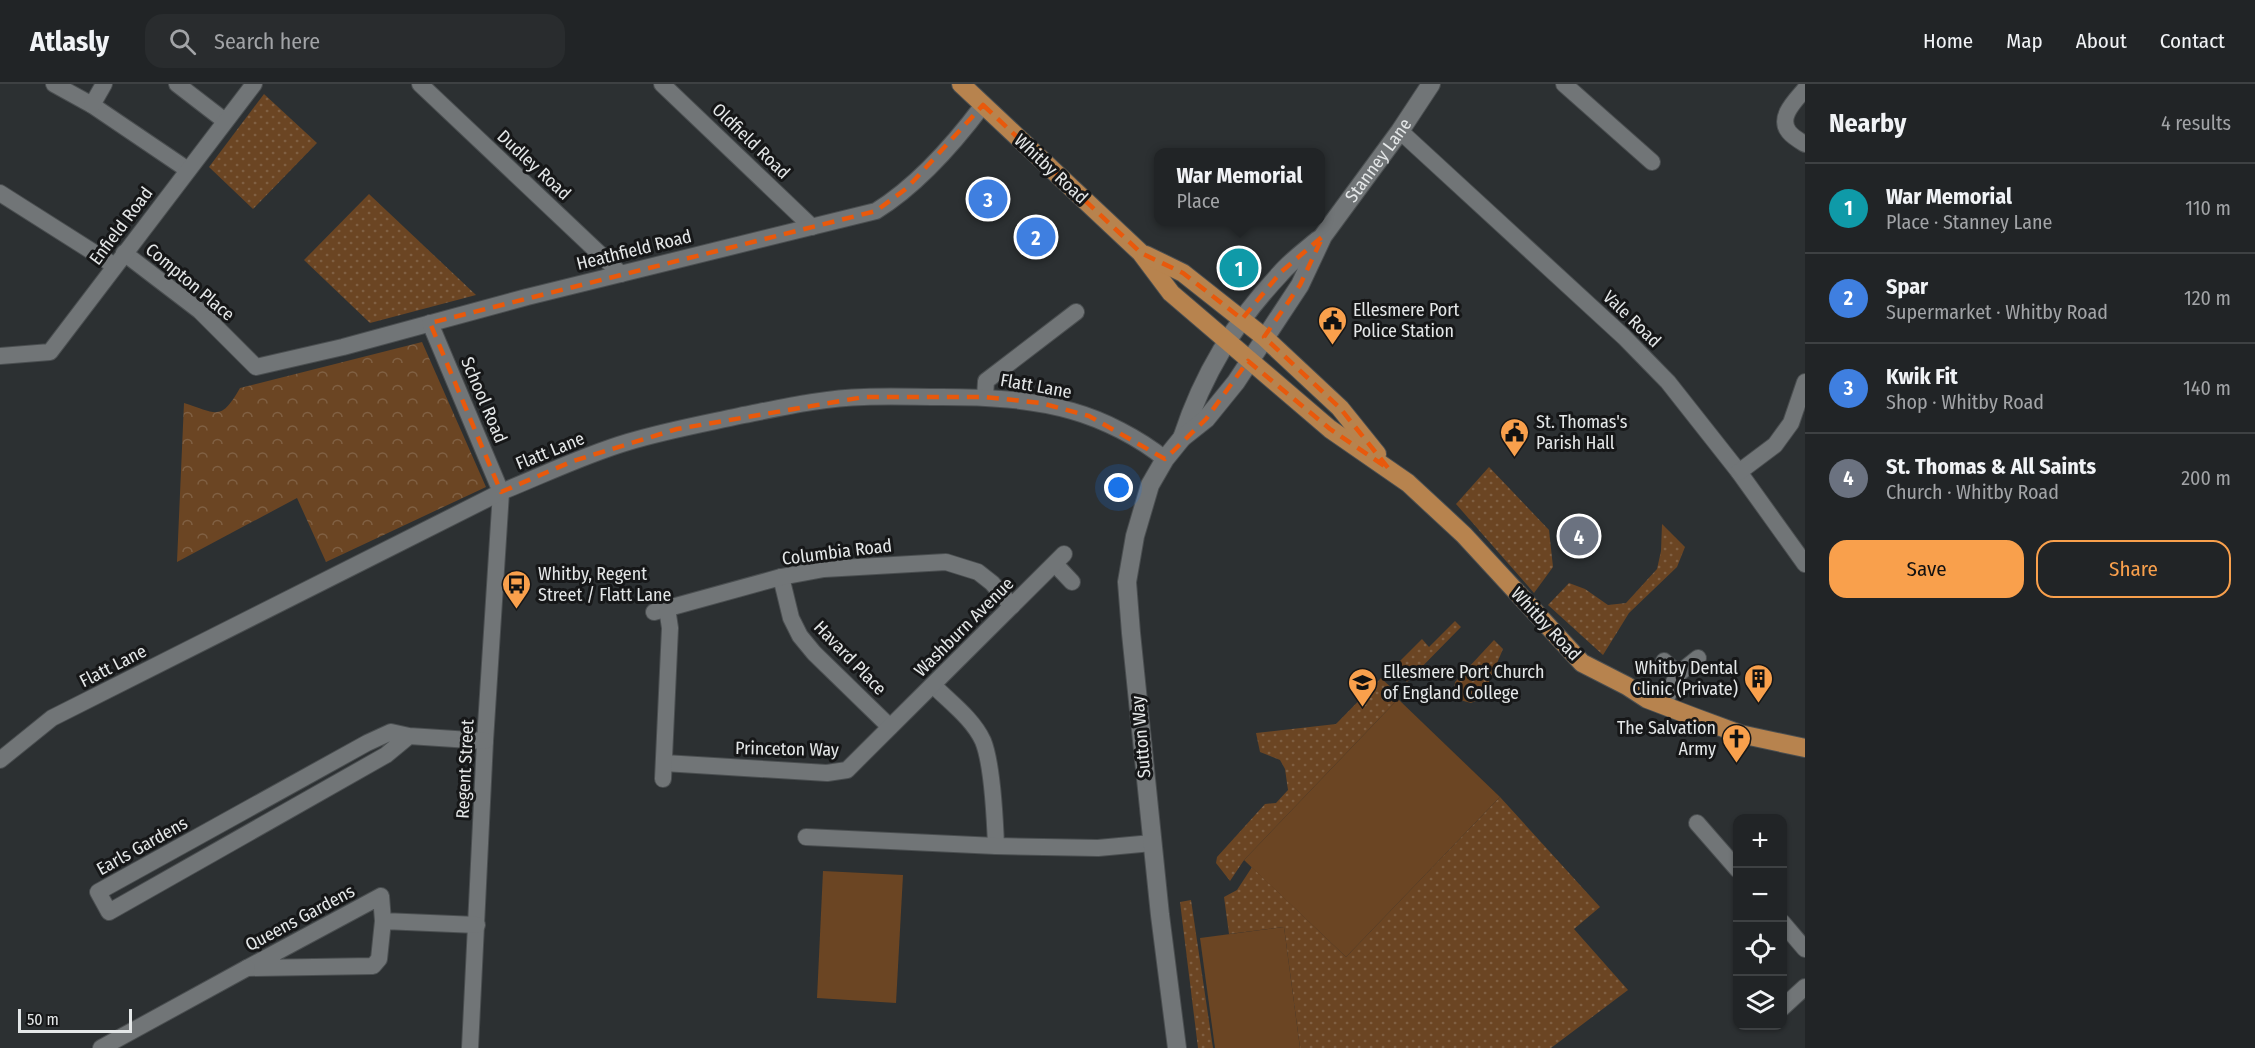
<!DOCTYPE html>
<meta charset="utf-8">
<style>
:root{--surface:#212426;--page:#292c2e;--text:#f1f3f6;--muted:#a2a4a7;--line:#3e4143;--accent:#f9a04c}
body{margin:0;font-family:"Fira Sans Condensed",sans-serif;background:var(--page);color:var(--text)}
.controls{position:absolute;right:18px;bottom:18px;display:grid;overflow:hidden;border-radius:12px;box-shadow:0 2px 4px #0004}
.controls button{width:54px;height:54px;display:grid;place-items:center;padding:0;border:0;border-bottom:2px solid var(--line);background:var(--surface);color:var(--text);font:30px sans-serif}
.scale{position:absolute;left:18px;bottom:15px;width:114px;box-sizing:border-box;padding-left:6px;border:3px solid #e4e7e8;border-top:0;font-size:16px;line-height:21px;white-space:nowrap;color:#e4e7e8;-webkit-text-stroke:4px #161718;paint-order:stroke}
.you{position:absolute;left:1119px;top:404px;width:21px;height:21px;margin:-15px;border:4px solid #fff;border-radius:50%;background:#1a73e8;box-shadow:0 0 0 9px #1a73e833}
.badge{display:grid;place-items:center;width:39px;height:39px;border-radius:50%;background:var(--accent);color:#fff;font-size:20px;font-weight:700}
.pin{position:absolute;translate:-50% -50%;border:3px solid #fff;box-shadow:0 2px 6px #0006}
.popup{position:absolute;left:1154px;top:64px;width:171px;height:78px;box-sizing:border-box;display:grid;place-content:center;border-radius:12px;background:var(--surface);filter:drop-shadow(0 2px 4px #0005);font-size:20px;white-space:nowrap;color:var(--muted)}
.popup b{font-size:22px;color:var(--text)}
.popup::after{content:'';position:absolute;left:50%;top:100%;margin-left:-12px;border:12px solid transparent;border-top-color:var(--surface)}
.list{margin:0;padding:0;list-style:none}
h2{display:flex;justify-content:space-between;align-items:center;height:78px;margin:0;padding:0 24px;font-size:26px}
h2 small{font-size:20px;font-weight:400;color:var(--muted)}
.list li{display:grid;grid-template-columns:39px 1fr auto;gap:18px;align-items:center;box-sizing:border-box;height:90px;padding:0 24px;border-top:2px solid var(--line)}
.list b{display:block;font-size:22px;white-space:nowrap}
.list p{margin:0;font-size:20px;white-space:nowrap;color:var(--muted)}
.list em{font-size:20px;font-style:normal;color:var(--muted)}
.actions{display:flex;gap:12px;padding:18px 24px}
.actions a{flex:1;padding:14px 0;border:2px solid var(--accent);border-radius:18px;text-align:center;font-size:21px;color:var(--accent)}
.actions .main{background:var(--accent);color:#111}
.icon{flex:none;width:33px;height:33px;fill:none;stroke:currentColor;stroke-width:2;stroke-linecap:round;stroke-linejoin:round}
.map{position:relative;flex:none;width:1805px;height:964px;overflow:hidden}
header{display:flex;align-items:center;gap:36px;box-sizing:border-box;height:84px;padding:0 30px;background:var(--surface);border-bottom:2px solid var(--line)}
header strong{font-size:28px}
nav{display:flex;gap:33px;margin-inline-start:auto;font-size:21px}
.search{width:420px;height:54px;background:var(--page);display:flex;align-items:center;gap:15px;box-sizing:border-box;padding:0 21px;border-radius:18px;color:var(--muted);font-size:22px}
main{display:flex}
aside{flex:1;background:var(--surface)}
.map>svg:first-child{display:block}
.grass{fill:url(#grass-dots)}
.forest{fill:url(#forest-crowns)}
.pitch{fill:#6b4523}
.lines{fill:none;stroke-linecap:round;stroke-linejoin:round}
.street-casing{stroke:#4a4e50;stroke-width:18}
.secondary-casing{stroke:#4a4e50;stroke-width:20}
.primary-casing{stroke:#4a4e50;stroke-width:20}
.street{stroke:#717577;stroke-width:16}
.secondary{stroke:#717577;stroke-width:18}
.primary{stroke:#b7834e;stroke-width:18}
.marked{fill:none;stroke:#e8590c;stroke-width:4.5;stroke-dasharray:12 8;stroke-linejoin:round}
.labels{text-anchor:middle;stroke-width:6;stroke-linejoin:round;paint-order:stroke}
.street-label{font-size:18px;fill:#e4e7e8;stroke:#161718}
.poi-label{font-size:18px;fill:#e4e7e8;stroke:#161718;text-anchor:start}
</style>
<header>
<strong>Atlasly</strong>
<div class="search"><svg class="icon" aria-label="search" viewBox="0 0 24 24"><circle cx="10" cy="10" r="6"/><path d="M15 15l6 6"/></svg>Search here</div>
<nav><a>Home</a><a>Map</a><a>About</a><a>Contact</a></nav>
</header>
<main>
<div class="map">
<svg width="1805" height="964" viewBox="0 0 1805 964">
<defs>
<pattern id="grass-dots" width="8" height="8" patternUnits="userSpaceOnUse" patternTransform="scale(1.5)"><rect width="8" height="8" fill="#6b4523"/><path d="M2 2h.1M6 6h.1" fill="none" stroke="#806043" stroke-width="1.8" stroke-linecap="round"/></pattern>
<pattern id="forest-crowns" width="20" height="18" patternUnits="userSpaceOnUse" patternTransform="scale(1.5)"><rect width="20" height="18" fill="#6b4523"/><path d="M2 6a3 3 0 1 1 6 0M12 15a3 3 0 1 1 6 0" fill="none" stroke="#806043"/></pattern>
</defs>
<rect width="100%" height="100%" fill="#2c3032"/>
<g class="grass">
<polygon points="264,10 317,59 253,125 209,83"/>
<polygon points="369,110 476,211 370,239 304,176"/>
<polygon points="1489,383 1549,446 1553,483 1534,509 1456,420"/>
<polygon points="1662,440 1685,463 1677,483 1629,529 1603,571 1548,521 1569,499 1585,505 1608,521 1626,519 1657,485 1661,467"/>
<polygon points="1455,537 1461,543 1407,598 1393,584 1422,555 1429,563"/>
<polygon points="1494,556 1503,565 1482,614 1471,619 1460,616 1454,609 1455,598"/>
<polygon points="1381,594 1398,610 1398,615 1244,776 1230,797 1216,779 1217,773 1265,720 1276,719 1288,706 1285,685 1280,676 1260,668 1256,649 1336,640"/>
<polygon points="1500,713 1600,823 1574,845 1628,906 1551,964 1300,964 1284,843 1229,850 1224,813 1237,806 1252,783 1346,873"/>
<polygon points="1191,816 1213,964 1198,964 1180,818"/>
</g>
<path class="forest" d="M422 258 486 403 326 478 297 414 177 478 184 319C218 330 221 337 240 304Z"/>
<g class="pitch">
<polygon points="1398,615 1500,713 1346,873 1244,776"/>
<polygon points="823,787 903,791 896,919 817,914"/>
<polygon points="1284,843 1300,964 1215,964 1200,854"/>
</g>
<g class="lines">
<defs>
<g id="street">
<polyline points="54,0 92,21 188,86"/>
<polyline points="177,0 225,37"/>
<polyline points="420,0 621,190"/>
<polyline points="662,0 812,143"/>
<polyline points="1564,0 1652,78"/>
<path d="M1805 5C1796 16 1777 33 1789 48 1793 53 1800 57 1805 60"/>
<polyline points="92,21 104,0"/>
<polyline points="1400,47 1624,253 1668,298 1739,388 1805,480"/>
<polyline points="0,109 115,182"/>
<path d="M124 169 200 227 256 283 343 263 527 213 876 127C918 101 953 61 983 21"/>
<polyline points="430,239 501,408 485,657 470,964"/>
<polyline points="0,272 50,268 254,0"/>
<polyline points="985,313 986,297 1076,228"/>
<polyline points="1739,388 1775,361 1791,339 1805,298"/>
<polyline points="1055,480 1072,498"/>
<polyline points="781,493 791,534 800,552 814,569 890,643"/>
<polyline points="654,528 781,493 824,485 946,478 978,488 992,499 1012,522"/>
<polyline points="1664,577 1678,590"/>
<path d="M934 602C950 618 973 635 983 657 992 679 995 736 996 762"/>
<polyline points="1663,621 1678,590 1698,574"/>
<polyline points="409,652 391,648 367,659 98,808 109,828 386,671 409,652 485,657"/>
<path d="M0 676 52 634 501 408C543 391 584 371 628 358 664 347 702 340 739 332 780 324 822 314 864 313 890 312 916 313 942 313 986 313 1030 315 1072 327 1104 336 1139 354 1165 375"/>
<polyline points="664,679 827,689 847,686 1064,470"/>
<polyline points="663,695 670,544 667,524"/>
<polyline points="1697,739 1738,786"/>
<polyline points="806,753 996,762 1098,764 1152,759"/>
<polyline points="383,837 381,812 247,884 373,882 379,875 383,837 477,841"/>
<polyline points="1782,838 1805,865"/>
<polyline points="1782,924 1805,903"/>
<polyline points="101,964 247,884"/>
</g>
<g id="secondary">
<path d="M1182 354C1203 290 1234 239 1280 190 1291 177 1305 167 1318 156"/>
<path id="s1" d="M1177 964 1160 831 1131 549 1127 498 1135 452 1150 401 1165 375 1182 354 1206 335 1236 298 1300 201 1323 152 1400 47 1431 0"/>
</g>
<g id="primary">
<polyline points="961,0 1141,169 1171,209 1330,345 1408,399 1464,451 1582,579 1627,602 1647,615 1694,633 1740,650 1805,664"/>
<polyline points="1146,171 1183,189 1264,253 1340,324 1377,370"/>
</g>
</defs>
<use href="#street" class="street-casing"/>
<use href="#secondary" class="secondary-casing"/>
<use href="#primary" class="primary-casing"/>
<use href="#street" class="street"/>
<use href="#secondary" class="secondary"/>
<use href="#primary" class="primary"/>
</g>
<path class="marked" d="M983 21 1141 169 1183 189 1242 235 1281 188 1323 152 1300 201 1264 253 1340 324 1389 385 1330 345 1248 277 1206 335 1165 375 1089 332 1041 319 985 313H864L677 345 573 377 501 408 430 239 876 127 907 104Z"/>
<defs>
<symbol id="civic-pin" viewBox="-11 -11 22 30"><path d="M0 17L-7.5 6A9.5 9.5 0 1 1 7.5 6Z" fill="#f9a04c" stroke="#161718"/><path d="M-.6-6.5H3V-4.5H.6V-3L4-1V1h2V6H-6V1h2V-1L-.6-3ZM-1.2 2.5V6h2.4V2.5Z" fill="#111"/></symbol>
<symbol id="bus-pin" viewBox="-11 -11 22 30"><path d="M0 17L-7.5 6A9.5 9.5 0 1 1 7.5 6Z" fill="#f9a04c" stroke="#161718"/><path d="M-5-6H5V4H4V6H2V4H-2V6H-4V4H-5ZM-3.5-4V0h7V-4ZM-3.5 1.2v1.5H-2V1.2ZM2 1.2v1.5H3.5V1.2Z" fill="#111"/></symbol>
<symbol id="building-pin" viewBox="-11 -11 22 30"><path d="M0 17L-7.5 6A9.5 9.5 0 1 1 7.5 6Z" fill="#f9a04c" stroke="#161718"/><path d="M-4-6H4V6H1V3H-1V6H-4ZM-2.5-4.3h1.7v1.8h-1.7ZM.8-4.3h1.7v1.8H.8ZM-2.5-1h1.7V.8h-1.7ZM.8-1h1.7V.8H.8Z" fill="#111"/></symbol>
<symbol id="school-pin" viewBox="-11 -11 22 30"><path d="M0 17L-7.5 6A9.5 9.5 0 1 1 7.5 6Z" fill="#f9a04c" stroke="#161718"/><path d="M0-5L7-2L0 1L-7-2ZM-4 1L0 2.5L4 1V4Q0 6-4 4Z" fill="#111"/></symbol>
<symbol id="church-pin" viewBox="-11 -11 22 30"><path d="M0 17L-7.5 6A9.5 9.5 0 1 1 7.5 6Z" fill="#f9a04c" stroke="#161718"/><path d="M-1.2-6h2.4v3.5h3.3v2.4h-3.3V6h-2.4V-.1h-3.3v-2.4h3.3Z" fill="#111"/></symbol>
</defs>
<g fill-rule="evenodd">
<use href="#civic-pin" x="1316" y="220" width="33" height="45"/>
<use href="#civic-pin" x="1498" y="332" width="33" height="45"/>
<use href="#bus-pin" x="500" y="484" width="33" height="45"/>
<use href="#building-pin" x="1742" y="578" width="33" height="45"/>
<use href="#school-pin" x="1346" y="582" width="33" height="45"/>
<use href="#church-pin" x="1720" y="638" width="33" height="45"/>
</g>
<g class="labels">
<g class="street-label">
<text transform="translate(751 57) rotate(44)" y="6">Oldfield Road</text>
<text dy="6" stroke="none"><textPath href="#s1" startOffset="968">Stanney Lane</textPath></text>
<text transform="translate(534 81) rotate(43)" y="6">Dudley Road</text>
<text transform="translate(1051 85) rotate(43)" y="6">Whitby Road</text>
<text transform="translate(121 142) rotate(-53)" y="6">Enfield Road</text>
<text transform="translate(634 166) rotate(-14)" y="6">Heathfield Road</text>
<text transform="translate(190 198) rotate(40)" y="6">Compton Place</text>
<text transform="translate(1632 235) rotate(44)" y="6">Vale Road</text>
<text transform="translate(1036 302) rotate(10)" y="6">Flatt Lane</text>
<text transform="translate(484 316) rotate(67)" y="6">School Road</text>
<text transform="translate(550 367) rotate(-22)" y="6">Flatt Lane</text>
<text transform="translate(837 468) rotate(-7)" y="6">Columbia Road</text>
<text transform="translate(1546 540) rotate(47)" y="6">Whitby Road</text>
<text transform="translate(964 543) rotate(-45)" y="6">Washburn Avenue</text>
<text transform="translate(850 574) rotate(46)" y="6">Havard Place</text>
<text transform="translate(113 582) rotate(-27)" y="6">Flatt Lane</text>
<text transform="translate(1141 653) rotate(-95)" y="6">Sutton Way</text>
<text transform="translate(787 665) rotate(1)" y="6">Princeton Way</text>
<text transform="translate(465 685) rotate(-87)" y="6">Regent Street</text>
<text transform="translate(142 762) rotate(-29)" y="6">Earls Gardens</text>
<text transform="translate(300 834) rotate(-28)" y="6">Queens Gardens</text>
</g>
<g class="poi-label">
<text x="1353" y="232">Ellesmere Port<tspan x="1353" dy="21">Police Station</tspan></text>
<text x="1536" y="344">St. Thomas's<tspan x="1536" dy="21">Parish Hall</tspan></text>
<text x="538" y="496">Whitby, Regent<tspan x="538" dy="21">Street / Flatt Lane</tspan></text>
<text x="1738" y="590" text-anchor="end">Whitby Dental<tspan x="1738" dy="21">Clinic (Private)</tspan></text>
<text x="1383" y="594">Ellesmere Port Church<tspan x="1383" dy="21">of England College</tspan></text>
<text x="1716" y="650" text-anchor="end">The Salvation<tspan x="1716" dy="21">Army</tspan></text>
</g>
</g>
</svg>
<div class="controls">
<button>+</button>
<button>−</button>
<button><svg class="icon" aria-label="locate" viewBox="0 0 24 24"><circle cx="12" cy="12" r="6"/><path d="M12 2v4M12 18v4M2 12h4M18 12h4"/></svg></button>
<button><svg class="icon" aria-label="layers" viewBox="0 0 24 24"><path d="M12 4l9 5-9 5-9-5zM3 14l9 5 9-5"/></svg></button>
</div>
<div class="scale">50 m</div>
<div class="you"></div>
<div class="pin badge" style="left:1239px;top:184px;background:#0f9aa8">1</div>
<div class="popup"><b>War Memorial</b>Place</div>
<div class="pin badge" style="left:1036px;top:153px;background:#3f7fe0">2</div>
<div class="pin badge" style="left:988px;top:115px;background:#3f7fe0">3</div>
<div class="pin badge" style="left:1579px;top:452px;background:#6b7280">4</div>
</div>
<aside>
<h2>Nearby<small>4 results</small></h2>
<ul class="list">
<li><span class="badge" style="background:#0f9aa8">1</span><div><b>War Memorial</b><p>Place · Stanney Lane</p></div><em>110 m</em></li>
<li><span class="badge" style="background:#3f7fe0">2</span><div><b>Spar</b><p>Supermarket · Whitby Road</p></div><em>120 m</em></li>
<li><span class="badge" style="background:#3f7fe0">3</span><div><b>Kwik Fit</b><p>Shop · Whitby Road</p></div><em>140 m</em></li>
<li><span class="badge" style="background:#6b7280">4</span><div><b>St. Thomas &amp; All Saints</b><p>Church · Whitby Road</p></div><em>200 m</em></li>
</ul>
<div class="actions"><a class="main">Save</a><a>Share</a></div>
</aside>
</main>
